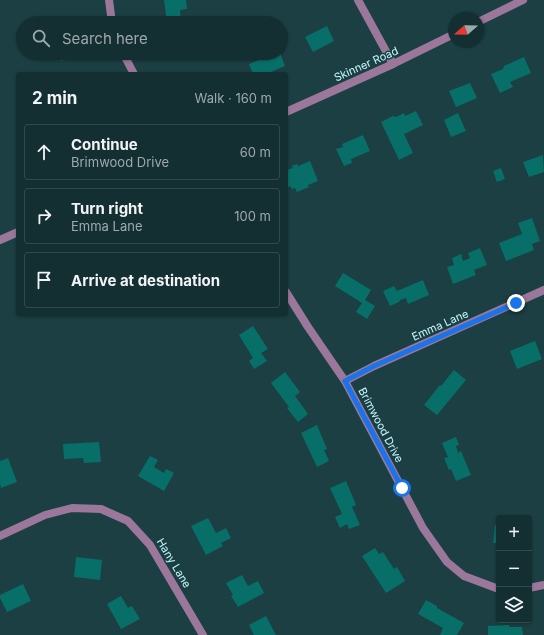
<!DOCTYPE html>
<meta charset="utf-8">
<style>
:root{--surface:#142f32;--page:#1d373a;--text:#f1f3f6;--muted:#9da9ac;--line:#334a4d}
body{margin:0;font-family:Inter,sans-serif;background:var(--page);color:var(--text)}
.controls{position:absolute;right:12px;bottom:12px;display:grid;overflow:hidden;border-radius:4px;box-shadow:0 1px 3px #0004}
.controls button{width:36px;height:36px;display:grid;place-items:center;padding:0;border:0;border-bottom:1px solid var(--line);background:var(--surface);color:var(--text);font:20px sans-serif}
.compass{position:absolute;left:448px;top:12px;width:36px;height:36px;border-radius:50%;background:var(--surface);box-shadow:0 1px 3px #0004;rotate:250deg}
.stop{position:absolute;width:12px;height:12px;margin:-9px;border:3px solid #1a73e8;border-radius:50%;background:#fff}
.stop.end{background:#1a73e8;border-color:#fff;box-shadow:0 1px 4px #0008}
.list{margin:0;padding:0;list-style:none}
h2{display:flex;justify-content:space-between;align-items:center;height:52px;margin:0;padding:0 16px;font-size:17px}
h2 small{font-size:13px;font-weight:400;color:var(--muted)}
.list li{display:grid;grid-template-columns:26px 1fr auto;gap:12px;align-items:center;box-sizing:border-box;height:56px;margin:0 8px 8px;padding:0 8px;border:1px solid var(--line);border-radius:4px}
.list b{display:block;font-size:15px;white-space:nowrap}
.list p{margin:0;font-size:13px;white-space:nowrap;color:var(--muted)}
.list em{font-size:13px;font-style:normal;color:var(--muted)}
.icon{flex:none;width:22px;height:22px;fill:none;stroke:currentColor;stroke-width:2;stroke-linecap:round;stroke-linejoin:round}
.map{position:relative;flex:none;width:544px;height:635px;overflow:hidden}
.search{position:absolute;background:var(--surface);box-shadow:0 1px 3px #0004;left:16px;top:16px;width:272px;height:44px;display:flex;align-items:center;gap:10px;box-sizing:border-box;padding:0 14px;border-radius:22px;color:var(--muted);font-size:15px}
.panel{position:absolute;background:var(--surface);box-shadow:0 1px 3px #0004;left:16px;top:72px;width:272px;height:244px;border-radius:4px}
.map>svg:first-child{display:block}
.building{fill:#076f67}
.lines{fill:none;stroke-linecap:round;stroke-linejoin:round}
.minor{stroke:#9b779b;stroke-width:8}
.tertiary{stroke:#9b779b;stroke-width:8}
.route{stroke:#1a73e8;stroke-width:5}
.labels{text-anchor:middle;stroke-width:3;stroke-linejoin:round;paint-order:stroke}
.street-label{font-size:11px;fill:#c5f8fe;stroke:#1b3f43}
</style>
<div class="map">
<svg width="544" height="635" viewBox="0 0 544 635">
<rect width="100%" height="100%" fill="#1b3f43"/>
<g class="building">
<polygon points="164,0 186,0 187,9 180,10 181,22 194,20 194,23 167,23"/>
<polygon points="327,26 334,41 313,52 305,37"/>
<polygon points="59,53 75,53 76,58 60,61"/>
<polygon points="276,53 280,53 285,66 266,74 253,74 249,64"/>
<polygon points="524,57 531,73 510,82 513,87 500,93 491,74 503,69 504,66"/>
<polygon points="470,83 477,98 456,107 449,91"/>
<polygon points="416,111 423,125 404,134 413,153 399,160 381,122 393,116 396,117 404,113 405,116"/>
<polygon points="458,113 466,131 451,137 444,120"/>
<polygon points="363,135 370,151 351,159 352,163 344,166 336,149 343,147 342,144"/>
<polygon points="543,155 544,172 529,177 523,162"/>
<polygon points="310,161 318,181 308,185 309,187 297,192 295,188 292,189 290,186 286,188 286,173 288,172 287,170 293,168 292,166 297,164 298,166"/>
<polygon points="501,168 505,179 497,182 493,171"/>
<polygon points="532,218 540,241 532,244 534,250 506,261 499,243 522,234 518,223"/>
<polygon points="480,248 487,265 474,270 476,275 453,284 447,267 454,265 452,258 461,254 463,261 470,258 468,253"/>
<polygon points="343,273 371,290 365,300 375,306 367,319 356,312 362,303 335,286"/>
<polygon points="423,280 429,295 408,304 406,298 400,300 399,302 390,306 383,291 394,286 397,291"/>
<polygon points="253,326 268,349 261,353 267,361 254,369 249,361 253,358 239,335"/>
<polygon points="535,341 542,359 517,369 510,351"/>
<polygon points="454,370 466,380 437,415 424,405 440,385 441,386"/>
<polygon points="285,372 300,392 295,396 308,414 298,422 287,408 289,407 271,383"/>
<polygon points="317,425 327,449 324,450 329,461 317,467 301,433"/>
<polygon points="456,437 459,445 456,446 458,453 461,451 471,475 456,481 451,469 449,470 444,458 448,457 442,443"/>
<polygon points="99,442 101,462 84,463 83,458 64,459 63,444"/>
<polygon points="150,456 158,460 154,467 164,473 166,469 174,473 164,491 138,476"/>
<polygon points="8,458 17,482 1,488 0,484 0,461"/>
<polygon points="346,481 356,505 352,507 360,525 349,529 347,524 340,528 335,517 342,514 330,488"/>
<polygon points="208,518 216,533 226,528 231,538 221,543 223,546 206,555 191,526"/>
<polygon points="495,525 499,526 499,543 493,543"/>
<polygon points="375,548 379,554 383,552 394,569 397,567 405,581 386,593 362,556"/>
<polygon points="76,557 102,560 100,580 74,577"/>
<polygon points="242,575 248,586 258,581 264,593 238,607 231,596 233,595 226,583"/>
<polygon points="23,584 31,601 7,612 0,598 0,595"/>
<polygon points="121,596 128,608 132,606 140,619 121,629 107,604"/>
<polygon points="426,600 437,606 437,608 464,623 457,635 440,635 443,628 418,614"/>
<polygon points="266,616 276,635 254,635 249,625"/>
<polygon points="509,625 509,627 522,627 523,635 488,635 488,626"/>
</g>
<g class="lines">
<g class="minor">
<polyline points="109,0 112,23"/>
<polyline points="358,0 393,64"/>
<polyline points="123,53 134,74"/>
<polyline points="286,292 308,327 345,381 423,528 447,562 464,576 496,588 499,588"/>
<polyline points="345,381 374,366 544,290"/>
<polyline points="0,536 45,515 72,508 101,509 128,521 150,545 203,635"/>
<polyline points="529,588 544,585"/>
</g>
<g class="tertiary">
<polyline points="478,22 523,0"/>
<polyline points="286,112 393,64 454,34"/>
<polyline points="0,240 18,232"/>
</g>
</g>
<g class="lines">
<polyline class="route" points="402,488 345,381 374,366 516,303"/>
</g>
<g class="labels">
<g class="street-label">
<text transform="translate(366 64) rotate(-24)" y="4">Skinner Road</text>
<text transform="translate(440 325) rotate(-24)" y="4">Emma Lane</text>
<text transform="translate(381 425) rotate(62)" y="4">Brimwood Drive</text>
<text transform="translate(174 563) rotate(59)" y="4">Hany Lane</text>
</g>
</g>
</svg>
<div class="controls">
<button>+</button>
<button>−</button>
<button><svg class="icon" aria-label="layers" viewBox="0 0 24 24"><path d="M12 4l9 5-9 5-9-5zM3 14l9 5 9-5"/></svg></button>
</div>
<svg class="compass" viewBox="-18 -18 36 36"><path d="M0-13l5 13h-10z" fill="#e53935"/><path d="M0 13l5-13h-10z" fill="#9da9ac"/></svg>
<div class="stop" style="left:402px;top:488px"></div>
<div class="stop end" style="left:516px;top:303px"></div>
<div class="search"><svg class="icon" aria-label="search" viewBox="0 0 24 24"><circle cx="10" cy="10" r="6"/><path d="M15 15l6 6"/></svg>Search here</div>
<section class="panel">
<h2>2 min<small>Walk · 160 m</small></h2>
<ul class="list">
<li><svg class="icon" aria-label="ahead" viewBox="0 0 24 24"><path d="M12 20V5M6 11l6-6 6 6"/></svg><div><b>Continue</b><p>Brimwood Drive</p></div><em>60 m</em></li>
<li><svg class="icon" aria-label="right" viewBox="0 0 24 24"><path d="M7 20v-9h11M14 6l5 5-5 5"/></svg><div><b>Turn right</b><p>Emma Lane</p></div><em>100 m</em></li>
<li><svg class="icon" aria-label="arrive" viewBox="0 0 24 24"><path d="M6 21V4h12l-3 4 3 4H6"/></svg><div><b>Arrive at destination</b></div></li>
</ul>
</section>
</div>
